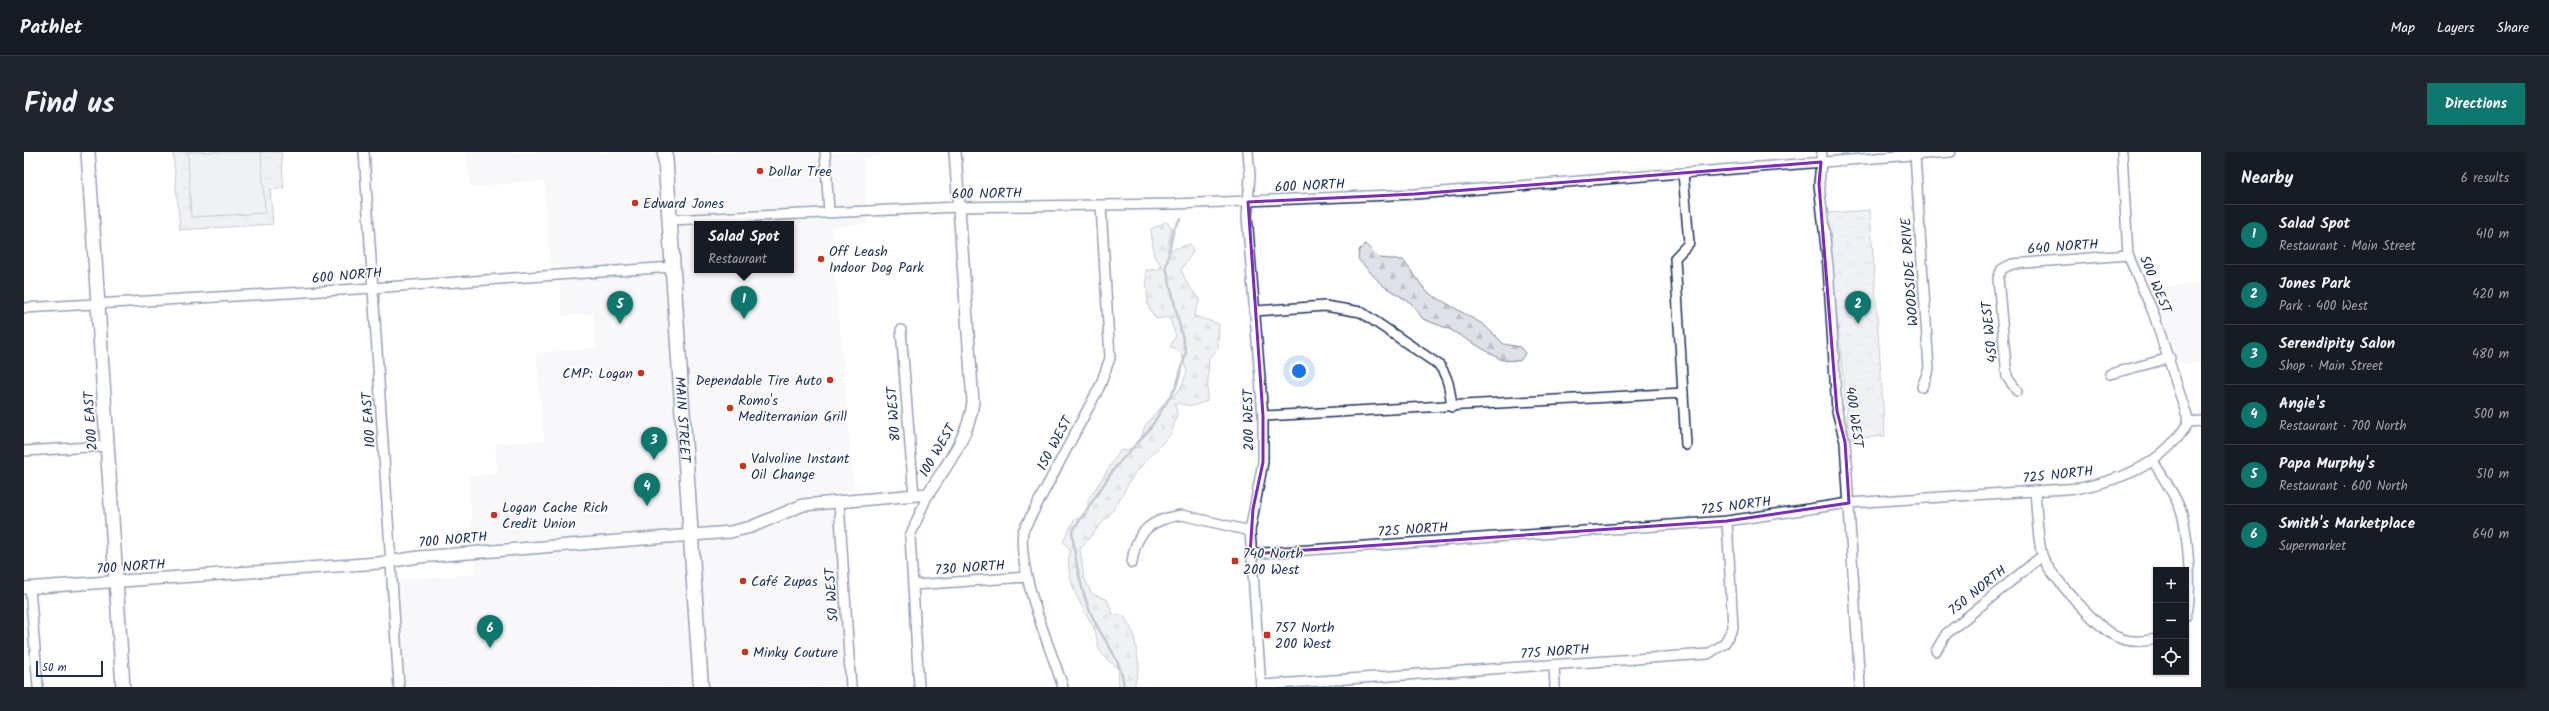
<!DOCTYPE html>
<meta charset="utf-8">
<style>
:root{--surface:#171b24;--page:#20242c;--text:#f1f3f6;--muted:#9ea1a6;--line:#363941;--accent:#0f766e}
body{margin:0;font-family:Kalam,sans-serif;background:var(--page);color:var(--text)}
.controls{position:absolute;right:12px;bottom:12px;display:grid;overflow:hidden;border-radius:0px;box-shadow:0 1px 3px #0004}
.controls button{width:36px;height:36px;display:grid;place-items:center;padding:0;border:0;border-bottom:1px solid var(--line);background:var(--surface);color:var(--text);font:20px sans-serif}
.scale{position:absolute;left:12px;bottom:10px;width:67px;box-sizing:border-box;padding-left:4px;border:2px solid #1b2f5e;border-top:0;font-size:11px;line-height:14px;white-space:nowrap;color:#1b2f5e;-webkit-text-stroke:3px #fff;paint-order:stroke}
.you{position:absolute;left:1275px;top:219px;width:14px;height:14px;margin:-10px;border:3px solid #fff;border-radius:50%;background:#1a73e8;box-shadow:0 0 0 6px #1a73e833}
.badge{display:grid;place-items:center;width:26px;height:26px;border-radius:50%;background:var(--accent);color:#fff;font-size:13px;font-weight:700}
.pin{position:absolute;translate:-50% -33px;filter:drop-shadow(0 1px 2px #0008)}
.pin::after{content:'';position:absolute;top:21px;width:14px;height:12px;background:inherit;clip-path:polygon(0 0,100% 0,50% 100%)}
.popup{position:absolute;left:670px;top:69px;width:100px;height:52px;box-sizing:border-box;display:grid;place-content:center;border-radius:0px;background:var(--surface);filter:drop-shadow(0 1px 3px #0005);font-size:13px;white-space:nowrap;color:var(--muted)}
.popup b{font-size:15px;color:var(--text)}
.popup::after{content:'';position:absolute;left:50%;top:100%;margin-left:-8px;border:8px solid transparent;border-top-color:var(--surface)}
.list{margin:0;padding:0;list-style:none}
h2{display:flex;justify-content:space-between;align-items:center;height:52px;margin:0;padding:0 16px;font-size:17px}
h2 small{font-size:13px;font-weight:400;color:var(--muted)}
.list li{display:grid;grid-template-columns:26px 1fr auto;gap:12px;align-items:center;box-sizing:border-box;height:60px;padding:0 16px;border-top:1px solid var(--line)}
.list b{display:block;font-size:15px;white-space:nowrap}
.list p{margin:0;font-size:13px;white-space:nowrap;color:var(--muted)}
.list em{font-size:13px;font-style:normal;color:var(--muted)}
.icon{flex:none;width:22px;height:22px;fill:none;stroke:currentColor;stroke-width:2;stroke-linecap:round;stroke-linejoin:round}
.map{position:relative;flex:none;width:2177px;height:535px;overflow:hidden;border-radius:0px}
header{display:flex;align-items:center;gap:24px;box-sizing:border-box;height:56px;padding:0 20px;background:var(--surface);border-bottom:1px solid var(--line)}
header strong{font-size:19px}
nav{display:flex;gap:22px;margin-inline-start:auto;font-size:14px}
.intro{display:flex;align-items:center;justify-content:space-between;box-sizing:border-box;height:96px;padding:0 24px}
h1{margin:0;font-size:28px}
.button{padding:10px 18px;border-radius:0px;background:var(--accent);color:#fff;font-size:14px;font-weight:700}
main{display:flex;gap:24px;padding:0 24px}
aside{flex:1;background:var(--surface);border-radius:0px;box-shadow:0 1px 3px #0004}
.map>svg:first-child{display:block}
.built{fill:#eff0f4;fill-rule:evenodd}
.grass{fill:url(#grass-tufts);stroke:#7c88a2}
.forest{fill:url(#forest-firs);stroke:#7c88a2}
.park{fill:url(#park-crowns);stroke:#7c88a2}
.pitch{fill:#dee1e7;stroke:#7c88a2}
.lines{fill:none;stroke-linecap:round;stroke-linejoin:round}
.stream{stroke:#77839f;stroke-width:2.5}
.minor-casing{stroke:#1b2f5e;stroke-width:12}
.tertiary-casing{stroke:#1b2f5e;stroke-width:14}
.secondary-casing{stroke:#1b2f5e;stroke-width:16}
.primary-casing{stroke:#1b2f5e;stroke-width:17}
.minor{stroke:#fff;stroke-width:9}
.tertiary{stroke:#fff;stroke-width:11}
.secondary{stroke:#fff;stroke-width:13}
.primary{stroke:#fff;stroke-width:14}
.marked{fill:none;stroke:#7b2cbf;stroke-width:3;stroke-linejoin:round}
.poi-dot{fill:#c8321e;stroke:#fff;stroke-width:1.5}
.labels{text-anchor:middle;stroke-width:3;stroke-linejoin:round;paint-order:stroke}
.poi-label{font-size:14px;fill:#1b2f5e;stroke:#fff;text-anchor:start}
.street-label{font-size:14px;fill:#1b2f5e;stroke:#fff}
</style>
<header>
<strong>Pathlet</strong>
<nav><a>Map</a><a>Layers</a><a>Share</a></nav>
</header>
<div class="intro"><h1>Find us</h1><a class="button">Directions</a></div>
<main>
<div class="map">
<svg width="2177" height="535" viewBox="0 0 2177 535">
<defs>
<pattern id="grass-tufts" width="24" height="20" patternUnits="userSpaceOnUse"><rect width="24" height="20" fill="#dee1e7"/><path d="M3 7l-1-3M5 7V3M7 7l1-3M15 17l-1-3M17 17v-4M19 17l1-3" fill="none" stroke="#bec1c9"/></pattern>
<pattern id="forest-firs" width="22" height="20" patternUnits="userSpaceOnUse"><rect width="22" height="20" fill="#dee1e7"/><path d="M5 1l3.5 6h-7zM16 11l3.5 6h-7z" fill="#bec1c9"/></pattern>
<pattern id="park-crowns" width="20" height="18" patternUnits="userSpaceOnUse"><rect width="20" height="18" fill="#dee1e7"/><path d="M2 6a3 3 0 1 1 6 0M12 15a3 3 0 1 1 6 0" fill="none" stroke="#bec1c9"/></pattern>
</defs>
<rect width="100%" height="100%" fill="#fff"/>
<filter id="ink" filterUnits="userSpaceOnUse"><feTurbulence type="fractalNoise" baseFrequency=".025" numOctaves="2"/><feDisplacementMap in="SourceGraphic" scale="8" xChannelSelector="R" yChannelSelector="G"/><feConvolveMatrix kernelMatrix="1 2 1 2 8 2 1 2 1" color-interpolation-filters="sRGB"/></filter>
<g filter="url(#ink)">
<g class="built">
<path d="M443 0H855L856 4 839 6 844 72 807 75 830 338 810 341 820 535H368L360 428 451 422 445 324 473 321 471 292 520 288 512 201 572 196 569 162 538 164 535 112 526 113 520 29 446 35ZM673 72H767V118H673Z"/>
<polygon points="2177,132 2177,211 2154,212 2127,135"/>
</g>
<polygon class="grass" points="149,0 257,0 260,36 246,38 249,72 156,78"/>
<g class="forest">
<path d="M1142 70 1148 75 1143 99 1166 92 1169 100 1157 118 1165 135 1176 147 1170 164 1195 172 1194 197 1185 206 1183 249 1169 254 1151 251 1153 263 1147 282 1110 322 1089 358 1056 397 1060 426 1068 442 1083 447 1089 462 1100 464 1110 482 1115 515 1110 535H1095L1094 515C1086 511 1076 503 1074 493 1072 488 1073 483 1071 478 1058 454 1039 427 1046 398L1039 389 1050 368 1064 362V348L1096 299 1114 295 1121 274 1133 259 1156 237 1163 220 1157 200 1146 194 1152 184 1145 165 1132 167 1124 154 1122 118H1135L1137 113 1130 104 1127 77Z"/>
<polygon points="1341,92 1355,106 1379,108 1403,140 1460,173 1480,192 1496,195 1501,201 1496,209 1478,208 1425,177 1399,167 1387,151 1358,133 1334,107 1335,98"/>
</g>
<polygon class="park" points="1846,58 1861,284 1825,287 1803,61"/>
<polygon class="pitch" points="164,0 237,0 241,61 167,65"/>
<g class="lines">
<path class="stream" d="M1100 535C1097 505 1081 492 1069 466 1056 438 1052 411 1048 380L1092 314 1125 278 1152 235 1162 201 1142 115 1150 76 1157 66"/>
<defs>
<g id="minor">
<polyline points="340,0 375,535"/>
<polyline points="801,0 805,60"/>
<polyline points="1224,0 1226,24 1223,64 1239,264 1239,310 1226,379 1237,535"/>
<polyline points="1798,0 1795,32 1804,114 1813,259 1821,290 1836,535"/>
<polyline points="2098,0 2104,103 2129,160 2165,270"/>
<polyline points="1891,3 1905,217 1898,235"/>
<polyline points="1659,21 1665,91 1651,106 1662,293"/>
<polyline points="645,68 934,55 1149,52 1391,42 1927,0"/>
<polyline points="0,156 333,137 649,115"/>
<path d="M1231 159 1301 154 1337 160 1415 213C1425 226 1426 239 1428 255"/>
<polyline points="877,178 890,344"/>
<polyline points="2086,222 2146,206"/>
<polyline points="1993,239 1983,225 1974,126 1978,117 1988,112 2104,103"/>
<polyline points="1239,264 1659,241"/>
<polyline points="0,299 84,294"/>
<path d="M2129 309C2138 324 2148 338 2155 354 2164 372 2169 445 2162 464"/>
<path d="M2011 339C2013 360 2013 383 2018 403 2023 420 2076 478 2093 485 2106 491 2119 490 2132 487"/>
<polyline points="815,350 827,535"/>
<path d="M1226 402 1703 369 1825 351 2056 336C2103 326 2138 312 2165 270L2177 269"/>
<path d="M1108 411C1111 380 1127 367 1158 363L1226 379"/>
<polyline points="890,433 1003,425"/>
<polyline points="6,436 14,535"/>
<polyline points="1912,499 1922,482 2018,404"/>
<polyline points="1530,513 1531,535"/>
<polyline points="1237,533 1684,502 1700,492 1709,476 1703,369"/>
<polyline points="895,535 886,384 904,342"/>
<path d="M1039 535C1026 494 993 420 999 379L1076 234 1086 206 1077 54"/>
</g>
<path id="tertiary" d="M0 436 355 411 395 405 706 380 727 375 779 353 904 342C923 312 945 285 949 250L931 0"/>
<polyline id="secondary" points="64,0 99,535"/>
<g id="primary">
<path id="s1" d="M641 0 677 535"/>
</g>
</defs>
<use href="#minor" class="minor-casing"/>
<use href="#tertiary" class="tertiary-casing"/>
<use href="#secondary" class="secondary-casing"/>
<use href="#primary" class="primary-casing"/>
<use href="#minor" class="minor"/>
<use href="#tertiary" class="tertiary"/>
<use href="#secondary" class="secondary"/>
<use href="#primary" class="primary"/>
</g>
</g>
<path d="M0 0H2177V535H0ZM1797 10 1795 32 1813 259 1821 290 1825 351 1703 369 1226 402 1229 357 1239 310V264L1224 50 1391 42Z" fill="#fff" fill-opacity=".55" fill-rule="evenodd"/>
<path class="marked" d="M1797 10 1795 32 1813 259 1821 290 1825 351 1703 369 1226 402 1229 357 1239 310V264L1224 50 1391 42Z"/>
<g class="poi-dot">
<circle cx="736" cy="19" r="4"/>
<circle cx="611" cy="51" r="4"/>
<circle cx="797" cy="107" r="4"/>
<circle cx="617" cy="221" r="4"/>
<circle cx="806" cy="228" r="4"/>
<circle cx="706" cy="256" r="4"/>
<circle cx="719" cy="314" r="4"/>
<circle cx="470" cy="363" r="4"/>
<rect x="1207" y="405" width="8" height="8" rx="2"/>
<circle cx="719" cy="429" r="4"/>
<rect x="1239" y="479" width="8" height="8" rx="2"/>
<circle cx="721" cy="500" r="4"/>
</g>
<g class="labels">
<g class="poi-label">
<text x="744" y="24">Dollar Tree</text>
<text x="619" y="56">Edward Jones</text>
<text x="805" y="104">Off Leash<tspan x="805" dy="16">Indoor Dog Park</tspan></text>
<text x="609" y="226" text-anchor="end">CMP: Logan</text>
<text x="798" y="233" text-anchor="end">Dependable Tire Auto</text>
<text x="714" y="253">Romo's<tspan x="714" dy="16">Mediterranian Grill</tspan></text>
<text x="727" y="311">Valvoline Instant<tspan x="727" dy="16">Oil Change</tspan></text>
<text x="478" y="360">Logan Cache Rich<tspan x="478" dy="16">Credit Union</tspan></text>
<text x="1219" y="406">740 North<tspan x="1219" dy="16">200 West</tspan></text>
<text x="727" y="434">Café Zupas</text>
<text x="1251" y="480">757 North<tspan x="1251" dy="16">200 West</tspan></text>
<text x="729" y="505">Minky Couture</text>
</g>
<g class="street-label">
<text transform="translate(1286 33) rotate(-3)" y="5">600 NORTH</text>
<text transform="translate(963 41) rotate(-1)" y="5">600 NORTH</text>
<text transform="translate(2039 94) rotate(-4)" y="5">640 NORTH</text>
<text transform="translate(1885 120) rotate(-94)" y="5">WOODSIDE DRIVE</text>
<text transform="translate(323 123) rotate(-5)" y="5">600 NORTH</text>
<text transform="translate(2132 132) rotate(67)" y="5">500 WEST</text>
<text transform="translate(1965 180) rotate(-96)" y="5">450 WEST</text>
<text transform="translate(869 262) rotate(-94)" y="5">80 WEST</text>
<text transform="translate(1831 265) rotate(82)" y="5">400 WEST</text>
<text transform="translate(344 268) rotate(-94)" y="5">100 EAST</text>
<text dy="5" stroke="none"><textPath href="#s1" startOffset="268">MAIN STREET</textPath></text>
<text transform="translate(1224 268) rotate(-91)" y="5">200 WEST</text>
<text transform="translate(66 269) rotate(-94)" y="5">200 EAST</text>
<text transform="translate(1030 291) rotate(-62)" y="5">150 WEST</text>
<text transform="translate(913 298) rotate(-60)" y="5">100 WEST</text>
<text transform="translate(2034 322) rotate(-6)" y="5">725 NORTH</text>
<text transform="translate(1712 353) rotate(-7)" y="5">725 NORTH</text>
<text transform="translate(1389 377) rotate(-4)" y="5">725 NORTH</text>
<text transform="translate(429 387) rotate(-5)" y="5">700 NORTH</text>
<text transform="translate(107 414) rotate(-4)" y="5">700 NORTH</text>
<text transform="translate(946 415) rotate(-4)" y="5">730 NORTH</text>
<text transform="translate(1953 438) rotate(-39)" y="5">750 NORTH</text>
<text transform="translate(807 443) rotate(-94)" y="5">50 WEST</text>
<text transform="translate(1531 499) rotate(-4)" y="5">775 NORTH</text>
</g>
</g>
</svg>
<div class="controls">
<button>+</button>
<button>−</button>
<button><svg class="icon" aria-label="locate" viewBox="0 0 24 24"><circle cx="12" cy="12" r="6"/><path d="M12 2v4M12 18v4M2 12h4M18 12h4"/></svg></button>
</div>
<div class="scale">50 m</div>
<div class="you"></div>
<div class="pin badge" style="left:720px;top:167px">1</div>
<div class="popup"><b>Salad Spot</b>Restaurant</div>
<div class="pin badge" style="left:1834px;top:172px">2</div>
<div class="pin badge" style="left:630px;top:308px">3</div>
<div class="pin badge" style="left:623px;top:354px">4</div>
<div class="pin badge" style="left:596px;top:172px">5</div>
<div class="pin badge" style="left:466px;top:496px">6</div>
</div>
<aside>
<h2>Nearby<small>6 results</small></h2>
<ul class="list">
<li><span class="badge">1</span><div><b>Salad Spot</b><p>Restaurant · Main Street</p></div><em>410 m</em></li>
<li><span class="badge">2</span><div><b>Jones Park</b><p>Park · 400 West</p></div><em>420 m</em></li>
<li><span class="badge">3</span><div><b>Serendipity Salon</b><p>Shop · Main Street</p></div><em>480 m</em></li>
<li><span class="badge">4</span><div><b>Angie's</b><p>Restaurant · 700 North</p></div><em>500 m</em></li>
<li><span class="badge">5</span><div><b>Papa Murphy's</b><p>Restaurant · 600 North</p></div><em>510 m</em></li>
<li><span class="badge">6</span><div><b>Smith's Marketplace</b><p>Supermarket</p></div><em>640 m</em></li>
</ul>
</aside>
</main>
